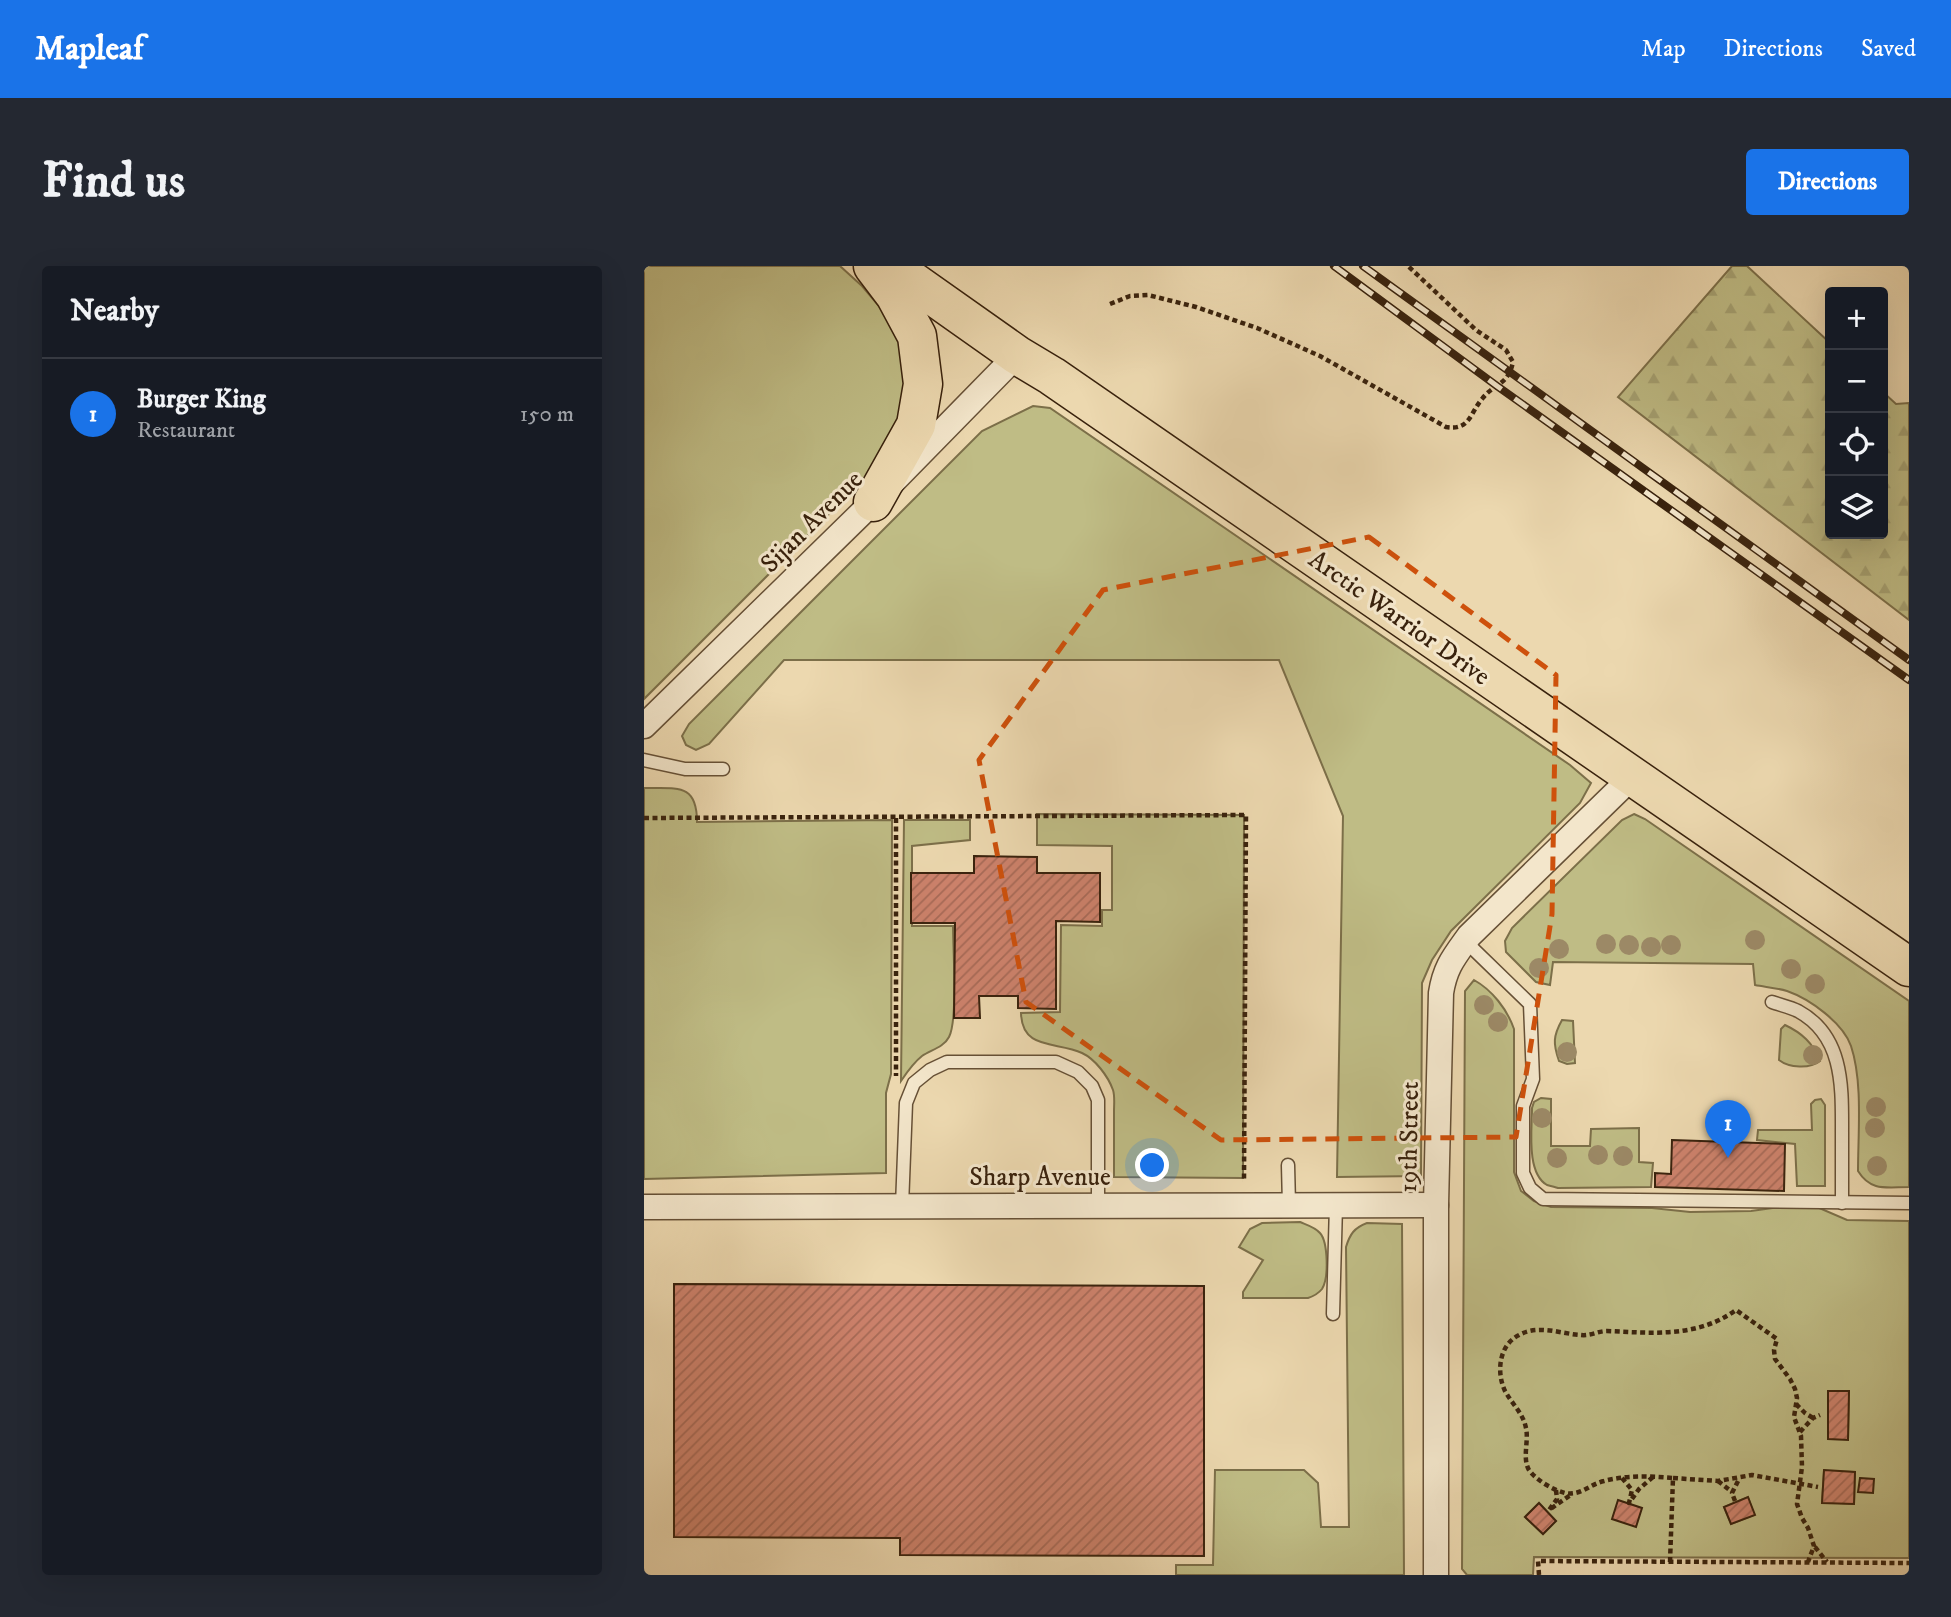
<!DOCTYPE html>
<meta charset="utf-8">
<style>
:root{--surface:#171b24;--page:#242831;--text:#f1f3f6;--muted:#9ea1a6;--line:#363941;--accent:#1a73e8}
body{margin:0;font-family:"IM FELL DW Pica",serif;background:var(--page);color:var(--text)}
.controls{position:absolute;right:21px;top:21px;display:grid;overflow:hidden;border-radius:7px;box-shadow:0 7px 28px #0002}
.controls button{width:63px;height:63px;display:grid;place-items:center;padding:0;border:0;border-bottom:2px solid var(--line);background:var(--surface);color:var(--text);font:35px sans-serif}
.you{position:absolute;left:509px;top:900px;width:24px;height:24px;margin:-18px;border:5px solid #fff;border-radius:50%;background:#1a73e8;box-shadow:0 0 0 10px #1a73e833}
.badge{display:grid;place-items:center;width:46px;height:46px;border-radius:50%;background:var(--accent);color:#fff;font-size:23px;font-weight:700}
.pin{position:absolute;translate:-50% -58px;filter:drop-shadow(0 2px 4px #0008)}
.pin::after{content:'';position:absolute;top:37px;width:24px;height:21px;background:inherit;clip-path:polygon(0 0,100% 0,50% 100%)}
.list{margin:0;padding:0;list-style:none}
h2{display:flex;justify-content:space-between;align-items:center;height:91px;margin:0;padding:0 28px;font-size:30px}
h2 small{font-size:23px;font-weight:400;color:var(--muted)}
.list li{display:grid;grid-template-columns:46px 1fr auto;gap:21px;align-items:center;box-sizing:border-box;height:112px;padding:0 28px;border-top:2px solid var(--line)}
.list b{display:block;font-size:26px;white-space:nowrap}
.list p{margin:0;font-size:23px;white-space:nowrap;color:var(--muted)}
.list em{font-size:23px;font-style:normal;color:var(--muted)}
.icon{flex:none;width:38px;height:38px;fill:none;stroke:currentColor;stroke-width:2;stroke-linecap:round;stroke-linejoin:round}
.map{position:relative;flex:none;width:1265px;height:1309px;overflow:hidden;border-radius:7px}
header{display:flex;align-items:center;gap:42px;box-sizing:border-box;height:98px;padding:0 35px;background:var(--accent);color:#fff}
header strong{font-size:33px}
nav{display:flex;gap:38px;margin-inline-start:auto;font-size:24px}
.intro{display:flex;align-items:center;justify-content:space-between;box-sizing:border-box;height:168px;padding:0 42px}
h1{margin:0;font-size:49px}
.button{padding:18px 32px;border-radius:7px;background:var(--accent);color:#fff;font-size:24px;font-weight:700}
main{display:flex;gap:42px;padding:0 42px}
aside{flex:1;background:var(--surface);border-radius:7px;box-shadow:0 7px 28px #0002}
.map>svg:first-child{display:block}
.green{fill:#bfbc85;stroke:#7c6f49;stroke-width:2;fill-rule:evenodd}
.forest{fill:url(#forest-firs);stroke:#7c6f49;stroke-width:2}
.building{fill:url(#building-hatch);stroke:#39220d;stroke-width:2}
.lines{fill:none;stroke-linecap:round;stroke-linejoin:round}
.lane-casing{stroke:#665036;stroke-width:15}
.street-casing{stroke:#665036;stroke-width:27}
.primary-casing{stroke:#39220d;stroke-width:41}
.path{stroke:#39220d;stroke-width:4.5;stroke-dasharray:5 3.5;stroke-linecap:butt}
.lane{stroke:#f3e6cb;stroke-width:12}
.street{stroke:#f3e6cb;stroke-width:24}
.primary{stroke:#ecd8af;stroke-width:38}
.rail-casing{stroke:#39220d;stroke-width:8}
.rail{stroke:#f3e6cb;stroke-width:5;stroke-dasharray:16;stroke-linecap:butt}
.tree{fill:#9c8966}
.marked{fill:none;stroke:#ce510c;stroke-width:5;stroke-dasharray:14 9;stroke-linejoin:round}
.labels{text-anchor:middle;stroke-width:6;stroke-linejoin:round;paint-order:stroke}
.street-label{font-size:26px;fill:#39220d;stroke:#f3e6cb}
</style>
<header>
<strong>Mapleaf</strong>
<nav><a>Map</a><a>Directions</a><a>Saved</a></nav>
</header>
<div class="intro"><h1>Find us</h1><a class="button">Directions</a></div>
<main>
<aside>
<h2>Nearby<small></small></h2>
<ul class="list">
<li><span class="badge">1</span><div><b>Burger King</b><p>Restaurant</p></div><em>150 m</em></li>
</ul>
</aside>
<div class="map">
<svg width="1265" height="1309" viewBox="0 0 1265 1309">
<defs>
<pattern id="forest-firs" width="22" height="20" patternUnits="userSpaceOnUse" patternTransform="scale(1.75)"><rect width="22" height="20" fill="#bfbc85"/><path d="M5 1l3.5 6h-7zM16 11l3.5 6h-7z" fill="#a5a172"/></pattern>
<pattern id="building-hatch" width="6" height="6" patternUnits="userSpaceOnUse" patternTransform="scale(1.75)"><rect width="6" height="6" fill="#cd826c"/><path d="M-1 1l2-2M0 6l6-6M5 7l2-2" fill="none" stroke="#a76a57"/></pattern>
</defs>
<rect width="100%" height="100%" fill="#ecd8af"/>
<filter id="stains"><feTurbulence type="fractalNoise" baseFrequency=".00286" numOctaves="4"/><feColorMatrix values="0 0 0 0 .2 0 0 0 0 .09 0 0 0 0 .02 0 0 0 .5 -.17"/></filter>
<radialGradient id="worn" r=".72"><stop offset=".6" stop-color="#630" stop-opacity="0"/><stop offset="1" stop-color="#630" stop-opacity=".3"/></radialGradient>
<g class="green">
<polygon points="0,0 196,0 218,20 246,53 261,86 266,128 239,194 0,433"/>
<polygon points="389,140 406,142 926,499 947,517 936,537 807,665 788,694 778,717 777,910 693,911 699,550 635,394 140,394 65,478 52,484 42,479 38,470 45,458 338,165"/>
<path d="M0 522C32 523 53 516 53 556L248 554 247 808 242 827V907L0 913Z"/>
<path d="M393 548 600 549 599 912 470 911C470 889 470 867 470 845 470 839 471 830 469 824 464 810 451 793 438 787 413 775 378 785 377 747L416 746 417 659 458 660V644H468V580L393 579Z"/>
<path d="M990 548 1001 553 1265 735V921C1243 921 1227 926 1214 905 1214 867 1219 816 1207 780 1199 757 1166 733 1143 725 1133 722 1121 721 1111 719L1109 698 909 696 906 719 892 716 862 686 861 675 868 662 978 554Z"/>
<path d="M260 554H326V574L268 580V660H309C309 683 314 754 305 771 300 781 287 784 278 790 269 797 263 806 257 815Z"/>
<path d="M830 714C848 724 863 743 870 763V906L877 925 890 935 907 941 1008 942 1046 946 1107 945 1144 940 1173 941 1203 954 1265 955V1292L890 1291 889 1309H823L818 1303 821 725ZM1185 1125 1205 1126 1204 1173H1184ZM1180 1205 1211 1206 1210 1238 1178 1236ZM1104 1231 1110 1249 1087 1258 1080 1241ZM895 1237 912 1255 899 1268 881 1251Z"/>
<path d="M918 754 929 755 931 797 923 798 915 795C909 778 909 770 918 754Z"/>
<path d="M1141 759C1158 767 1169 777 1176 795 1166 803 1145 802 1135 794L1137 763Z"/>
<path d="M897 832 907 833V880H946L947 863 995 862V896L1009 897 1007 921 914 922C911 921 907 920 903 919 882 907 888 863 888 842L890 836Z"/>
<polygon points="1177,833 1181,839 1181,920 1153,920 1151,878 1113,874 1114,864 1168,864 1167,838 1171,834"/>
<path d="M656 956C663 959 671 961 676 967 684 976 685 1012 678 1023 674 1028 670 1030 664 1032H599V1026L619 994 595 981 606 963 618 957Z"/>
<path d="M723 957 758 958 760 1309H532V1299H569L571 1204H660L674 1217 677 1261H705L702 981C706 968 710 962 723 957Z"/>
</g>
<polygon class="forest" points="1088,0 1103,0 1186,77 1186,268 1239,268 1239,126 1252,138 1265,137 1265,354 974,131"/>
<g class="building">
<polygon points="330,590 393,591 393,607 456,607 456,656 412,655 412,743 374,742 374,730 335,730 336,752 310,752 311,657 267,657 267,607 330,607"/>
<polygon points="1028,874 1141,878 1140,925 1011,921 1011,907 1027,908"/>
<polygon points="30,1018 560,1020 560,1290 256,1289 256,1272 30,1271"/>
<polygon points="1184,1125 1205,1125 1204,1174 1184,1173"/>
<polygon points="1180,1204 1211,1206 1210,1238 1178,1237"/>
<polygon points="1216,1212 1230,1213 1229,1227 1214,1226"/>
<polygon points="1104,1231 1111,1249 1087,1258 1080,1241"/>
<polygon points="974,1234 998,1242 992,1261 968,1253"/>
<polygon points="895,1237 912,1255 899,1268 881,1251"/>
</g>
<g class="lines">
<defs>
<g id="lane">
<polyline points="0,494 41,503 79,503"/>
<polyline points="821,675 886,738 889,813 879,840 879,907 886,922 899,933 1265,937"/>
<path d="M1128 736C1136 739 1146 741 1154 745 1200 770 1198 821 1198 866 1198 890 1198 913 1198 937"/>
<polyline points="644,899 645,939"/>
<polyline points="258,940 262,837 270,817 286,804 303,796 412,796 434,806 448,820 454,834 454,940"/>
<polyline points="689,1048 692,939"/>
</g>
<g id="street">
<polyline points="0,460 229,236 373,89"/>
<polyline points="0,941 792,939"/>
<path d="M792 1309V939L797 727C801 701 810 691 825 670L988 511"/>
</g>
<g id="primary">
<polyline points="247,0 373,89 408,110 1265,701"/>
<polyline points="229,236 272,159 279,118 273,70 251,29 229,0"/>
</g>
</defs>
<use href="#lane" class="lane-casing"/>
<use href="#street" class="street-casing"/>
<use href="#primary" class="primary-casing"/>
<g class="path">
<path d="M466 38 486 30 504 29 552 41 613 62 676 90 802 161C826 165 826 147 838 133 850 117 864 120 869 96L862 84 832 64 764 0"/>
<polyline points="0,552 602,549 600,914 598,914"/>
<polyline points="252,552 252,810"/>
<polyline points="1152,1138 1161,1147 1169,1152"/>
<polyline points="1156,1166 1169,1152 1176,1149"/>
<polyline points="978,1212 988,1224 985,1237 995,1223 1009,1211"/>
<polyline points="1029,1212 1074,1215 1108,1209 1174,1221"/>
<polyline points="1074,1215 1088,1226"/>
<polyline points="912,1224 913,1233 905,1244 928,1228"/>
<polyline points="1091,1235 1088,1227 1095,1213"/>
<polyline points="1171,1281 1183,1296"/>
<path d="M1026 1296 1029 1212C1006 1210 983 1209 960 1215 946 1218 937 1230 921 1227 909 1224 892 1214 885 1204 878 1192 885 1175 882 1162 879 1147 868 1138 861 1125 852 1106 855 1079 875 1069 895 1058 917 1068 937 1069 947 1070 954 1065 963 1065 1009 1067 1053 1072 1092 1044L1133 1073 1130 1084 1131 1093 1146 1113 1151 1123 1153 1132 1150 1151 1157 1170 1158 1201 1153 1238 1158 1252 1164 1262 1170 1280 1164 1296"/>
<polyline points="895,1309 894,1295 1265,1297"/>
</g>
<use href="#lane" class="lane"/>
<use href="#street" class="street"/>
<use href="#primary" class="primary"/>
<defs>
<g id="rail">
<polyline points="690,0 853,120 1265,414"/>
<polyline points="719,0 1265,394"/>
</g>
</defs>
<use href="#rail" class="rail-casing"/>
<use href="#rail" class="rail"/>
</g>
<g class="tree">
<circle cx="1111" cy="674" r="10"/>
<circle cx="962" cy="678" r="10"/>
<circle cx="985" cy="679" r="10"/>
<circle cx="1027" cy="679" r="10"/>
<circle cx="1007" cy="681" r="10"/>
<circle cx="915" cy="683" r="10"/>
<circle cx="895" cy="702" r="10"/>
<circle cx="1147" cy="703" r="10"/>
<circle cx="1171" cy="718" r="10"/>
<circle cx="840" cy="739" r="10"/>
<circle cx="854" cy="756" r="10"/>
<circle cx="923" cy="786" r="10"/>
<circle cx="1169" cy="789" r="10"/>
<circle cx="1232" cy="841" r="10"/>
<circle cx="898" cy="852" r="10"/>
<circle cx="1231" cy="862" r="10"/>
<circle cx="954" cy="889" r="10"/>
<circle cx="979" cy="890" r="10"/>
<circle cx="913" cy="892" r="10"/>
<circle cx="1233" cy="900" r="10"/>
</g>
<path class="marked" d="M725 271 912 409 908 648 872 871 577 874 382 736 335 494 459 324Z"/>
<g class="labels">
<g class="street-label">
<text transform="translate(167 255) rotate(-45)" y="9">Sijan Avenue</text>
<text transform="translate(756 351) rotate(35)" y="9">Arctic Warrior Drive</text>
<text transform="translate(764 871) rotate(-89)" y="9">19th Street</text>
<text x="396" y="919">Sharp Avenue</text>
</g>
</g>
<rect width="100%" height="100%" filter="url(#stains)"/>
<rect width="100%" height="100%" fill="url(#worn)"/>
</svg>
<div class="controls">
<button>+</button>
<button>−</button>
<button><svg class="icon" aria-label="locate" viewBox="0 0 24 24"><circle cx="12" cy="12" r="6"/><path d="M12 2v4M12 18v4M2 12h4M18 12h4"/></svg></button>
<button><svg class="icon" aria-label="layers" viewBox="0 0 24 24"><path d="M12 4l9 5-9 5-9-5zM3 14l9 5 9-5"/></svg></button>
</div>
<div class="you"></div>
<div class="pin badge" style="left:1084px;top:892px">1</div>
</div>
</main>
